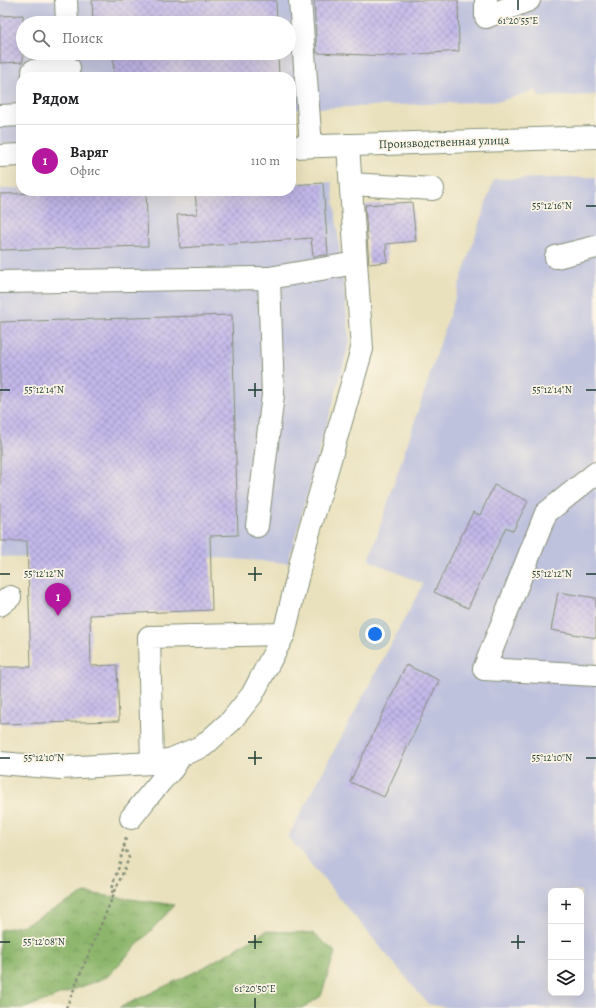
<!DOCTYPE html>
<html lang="ru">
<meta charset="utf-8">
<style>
:root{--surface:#fff;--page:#f6f6f6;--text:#202124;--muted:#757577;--line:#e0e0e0;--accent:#b5179e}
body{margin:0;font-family:Alegreya,serif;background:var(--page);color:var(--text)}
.controls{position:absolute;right:12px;bottom:12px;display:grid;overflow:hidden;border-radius:8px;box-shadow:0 4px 16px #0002}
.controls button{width:36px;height:36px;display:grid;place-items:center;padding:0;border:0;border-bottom:1px solid var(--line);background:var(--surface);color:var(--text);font:20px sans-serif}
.you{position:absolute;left:375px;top:634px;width:14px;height:14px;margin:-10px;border:3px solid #fff;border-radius:50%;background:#1a73e8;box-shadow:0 0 0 6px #1a73e833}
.badge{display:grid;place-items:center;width:26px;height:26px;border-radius:50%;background:var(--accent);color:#fff;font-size:13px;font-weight:700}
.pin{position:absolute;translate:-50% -33px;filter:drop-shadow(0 1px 2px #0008)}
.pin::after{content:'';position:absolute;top:21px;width:14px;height:12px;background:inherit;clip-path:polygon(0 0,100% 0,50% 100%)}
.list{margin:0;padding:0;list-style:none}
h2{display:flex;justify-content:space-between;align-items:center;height:52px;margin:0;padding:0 16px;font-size:17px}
h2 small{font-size:13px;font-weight:400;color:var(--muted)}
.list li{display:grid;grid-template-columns:26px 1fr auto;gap:12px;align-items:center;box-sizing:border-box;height:72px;padding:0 16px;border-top:1px solid var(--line)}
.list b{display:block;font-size:15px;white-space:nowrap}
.list p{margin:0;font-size:13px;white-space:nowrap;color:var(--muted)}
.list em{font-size:13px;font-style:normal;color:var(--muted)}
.icon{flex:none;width:22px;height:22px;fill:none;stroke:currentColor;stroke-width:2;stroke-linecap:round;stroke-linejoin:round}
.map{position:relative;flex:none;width:596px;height:1008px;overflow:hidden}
.search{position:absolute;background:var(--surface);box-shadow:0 4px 16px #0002;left:16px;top:16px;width:280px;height:44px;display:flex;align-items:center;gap:10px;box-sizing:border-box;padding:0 14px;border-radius:22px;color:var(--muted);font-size:15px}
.panel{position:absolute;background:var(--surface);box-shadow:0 4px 16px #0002;left:16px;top:72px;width:280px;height:124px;border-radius:16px}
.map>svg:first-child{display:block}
.industrial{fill:#bfc2dd;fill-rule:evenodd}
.forest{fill:url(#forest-crowns);stroke:#567a50}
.building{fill:url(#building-cross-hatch)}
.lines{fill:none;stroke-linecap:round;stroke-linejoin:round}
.minor-casing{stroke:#848f78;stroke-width:24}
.path{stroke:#848f78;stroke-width:2.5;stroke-dasharray:3 3;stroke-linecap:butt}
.minor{stroke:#fff;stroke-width:22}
.ticks{fill:none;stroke:#1f3d34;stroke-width:1.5}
.labels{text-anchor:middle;stroke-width:3.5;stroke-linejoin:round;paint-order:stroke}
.street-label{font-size:12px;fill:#1f3d34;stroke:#fcf5e5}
.ticks-label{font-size:10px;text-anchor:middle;fill:#1f3d34;stroke:#fcf5e5;stroke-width:3.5;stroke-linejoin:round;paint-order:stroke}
</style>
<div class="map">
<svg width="596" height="1008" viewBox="0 0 596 1008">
<defs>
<pattern id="forest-crowns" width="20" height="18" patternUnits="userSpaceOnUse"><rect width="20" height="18" fill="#8db66c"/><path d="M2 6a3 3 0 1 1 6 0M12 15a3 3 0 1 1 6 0" fill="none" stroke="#73955a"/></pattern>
<pattern id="building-cross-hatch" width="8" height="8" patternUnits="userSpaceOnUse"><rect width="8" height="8" fill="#c3b8ea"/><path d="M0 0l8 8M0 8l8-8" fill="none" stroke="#9e97be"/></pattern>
</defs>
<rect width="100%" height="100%" fill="#fcf5e5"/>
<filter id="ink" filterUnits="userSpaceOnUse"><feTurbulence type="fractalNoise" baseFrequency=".025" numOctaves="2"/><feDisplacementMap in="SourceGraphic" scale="8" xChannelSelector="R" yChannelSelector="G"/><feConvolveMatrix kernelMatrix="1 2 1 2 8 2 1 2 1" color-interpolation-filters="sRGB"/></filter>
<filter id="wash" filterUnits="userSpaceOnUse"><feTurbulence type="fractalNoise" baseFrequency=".012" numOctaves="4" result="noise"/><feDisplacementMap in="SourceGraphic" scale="16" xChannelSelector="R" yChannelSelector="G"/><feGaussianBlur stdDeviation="0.9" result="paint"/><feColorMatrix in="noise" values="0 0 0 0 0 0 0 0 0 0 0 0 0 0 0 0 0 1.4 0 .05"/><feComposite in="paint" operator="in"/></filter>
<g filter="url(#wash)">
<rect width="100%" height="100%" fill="#e9e1bd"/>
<g class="industrial">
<path d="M0 0H596V95L539 97 536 90 500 101 297 109 291 119V77H21V143L0 144ZM23 23H289V53H23Z"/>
<path d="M596 177V1008H450L428 1004 288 837 423 584 369 560 494 179ZM551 891H581V993H551Z"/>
<polygon points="332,182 350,342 288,563 147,553 0,557 0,189 21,188 21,191 291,191 291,183"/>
</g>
<g class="forest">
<polygon points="85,893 175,905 107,977 25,1008 0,1008 0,930 24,925"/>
<polygon points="266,931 313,933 335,952 321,996 303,1008 119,1008 199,970"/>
</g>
<g id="blocks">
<g class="building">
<polygon points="92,0 276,0 277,23 93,23"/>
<polygon points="314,0 458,0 459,51 391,56 317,53"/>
<polygon points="23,15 23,62 0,63 0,16"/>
<polygon points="113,53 278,53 279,77 114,77"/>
<polygon points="323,183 328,255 313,256 311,238 180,248 177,215 197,214 195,191 291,191 291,185"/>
<polygon points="146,191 148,246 0,250 0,194"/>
<polygon points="412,202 416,241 386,244 387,262 369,264 365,205"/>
<polygon points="232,315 238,535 210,536 212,610 90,615 91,666 117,665 119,721 0,724 0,667 31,667 27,541 0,541 0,322"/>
<polygon points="494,485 528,501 513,531 506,527 468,608 434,592 473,512 480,515"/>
<polygon points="558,592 596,598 596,638 551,630"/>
<polygon points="406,665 439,680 384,797 350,782"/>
</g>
</g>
</g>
<g filter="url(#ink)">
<use href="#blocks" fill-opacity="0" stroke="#848f78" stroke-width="1"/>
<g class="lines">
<defs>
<g id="minor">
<polyline points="66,0 67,23"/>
<polyline points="300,0 311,146"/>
<polyline points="486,0 486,17 529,0"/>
<polyline points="33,77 33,71 69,68"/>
<polyline points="0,116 21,115"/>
<polyline points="291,147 596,137"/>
<polyline points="0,156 21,155"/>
<polyline points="351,184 433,189"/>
<polyline points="556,257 596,247"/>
<polyline points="269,278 356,263"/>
<polyline points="0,282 269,278 273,395 257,526"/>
<polyline points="596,473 546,513 484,669 596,675"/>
<polyline points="0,605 10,597"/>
<polyline points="0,763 61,768 152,763 172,759 203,746 231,721 252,695 284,634 304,549 362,349 348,145"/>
<polyline points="152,763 149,637 284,634"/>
<path d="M131 818C140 807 148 796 157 786 165 775 175 770 179 756"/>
</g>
</defs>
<use href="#minor" class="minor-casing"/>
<g class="path">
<polyline points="112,899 113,883 118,870 126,838"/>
<polyline points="66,1008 129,858 123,843"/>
</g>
<use href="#minor" class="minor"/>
</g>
</g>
<path class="ticks" d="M518 0V10M586 206H596M255 383V397M0 390H10M248 390H262M586 390H596M255 567V581M0 574H10M248 574H262M586 574H596M255 751V765M0 758H10M248 758H262M586 758H596M255 935V949M518 935V949M0 942H10M248 942H262M511 942H525M255 998V1008"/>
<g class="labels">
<g class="street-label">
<text transform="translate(444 142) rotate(-2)" y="4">Производственная улица</text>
</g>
</g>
<g class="ticks-label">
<text x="518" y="24">61°20'55"E</text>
<text x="552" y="209">55°12'16"N</text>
<text x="44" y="393">55°12'14"N</text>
<text x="552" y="393">55°12'14"N</text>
<text x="44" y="577">55°12'12"N</text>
<text x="552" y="577">55°12'12"N</text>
<text x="44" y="761">55°12'10"N</text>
<text x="552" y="761">55°12'10"N</text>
<text x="44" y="945">55°12'08"N</text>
<text x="255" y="992">61°20'50"E</text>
</g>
</svg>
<div class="controls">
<button>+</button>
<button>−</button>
<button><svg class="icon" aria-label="layers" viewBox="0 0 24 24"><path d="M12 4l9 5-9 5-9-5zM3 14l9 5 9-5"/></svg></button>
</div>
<div class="you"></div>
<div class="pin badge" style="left:58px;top:616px">1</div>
<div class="search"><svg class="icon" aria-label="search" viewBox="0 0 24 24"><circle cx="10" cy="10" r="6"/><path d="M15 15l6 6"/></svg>Поиск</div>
<section class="panel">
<h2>Рядом<small></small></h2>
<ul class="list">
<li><span class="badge">1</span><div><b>Варяг</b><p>Офис</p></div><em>110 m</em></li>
</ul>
</section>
</div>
